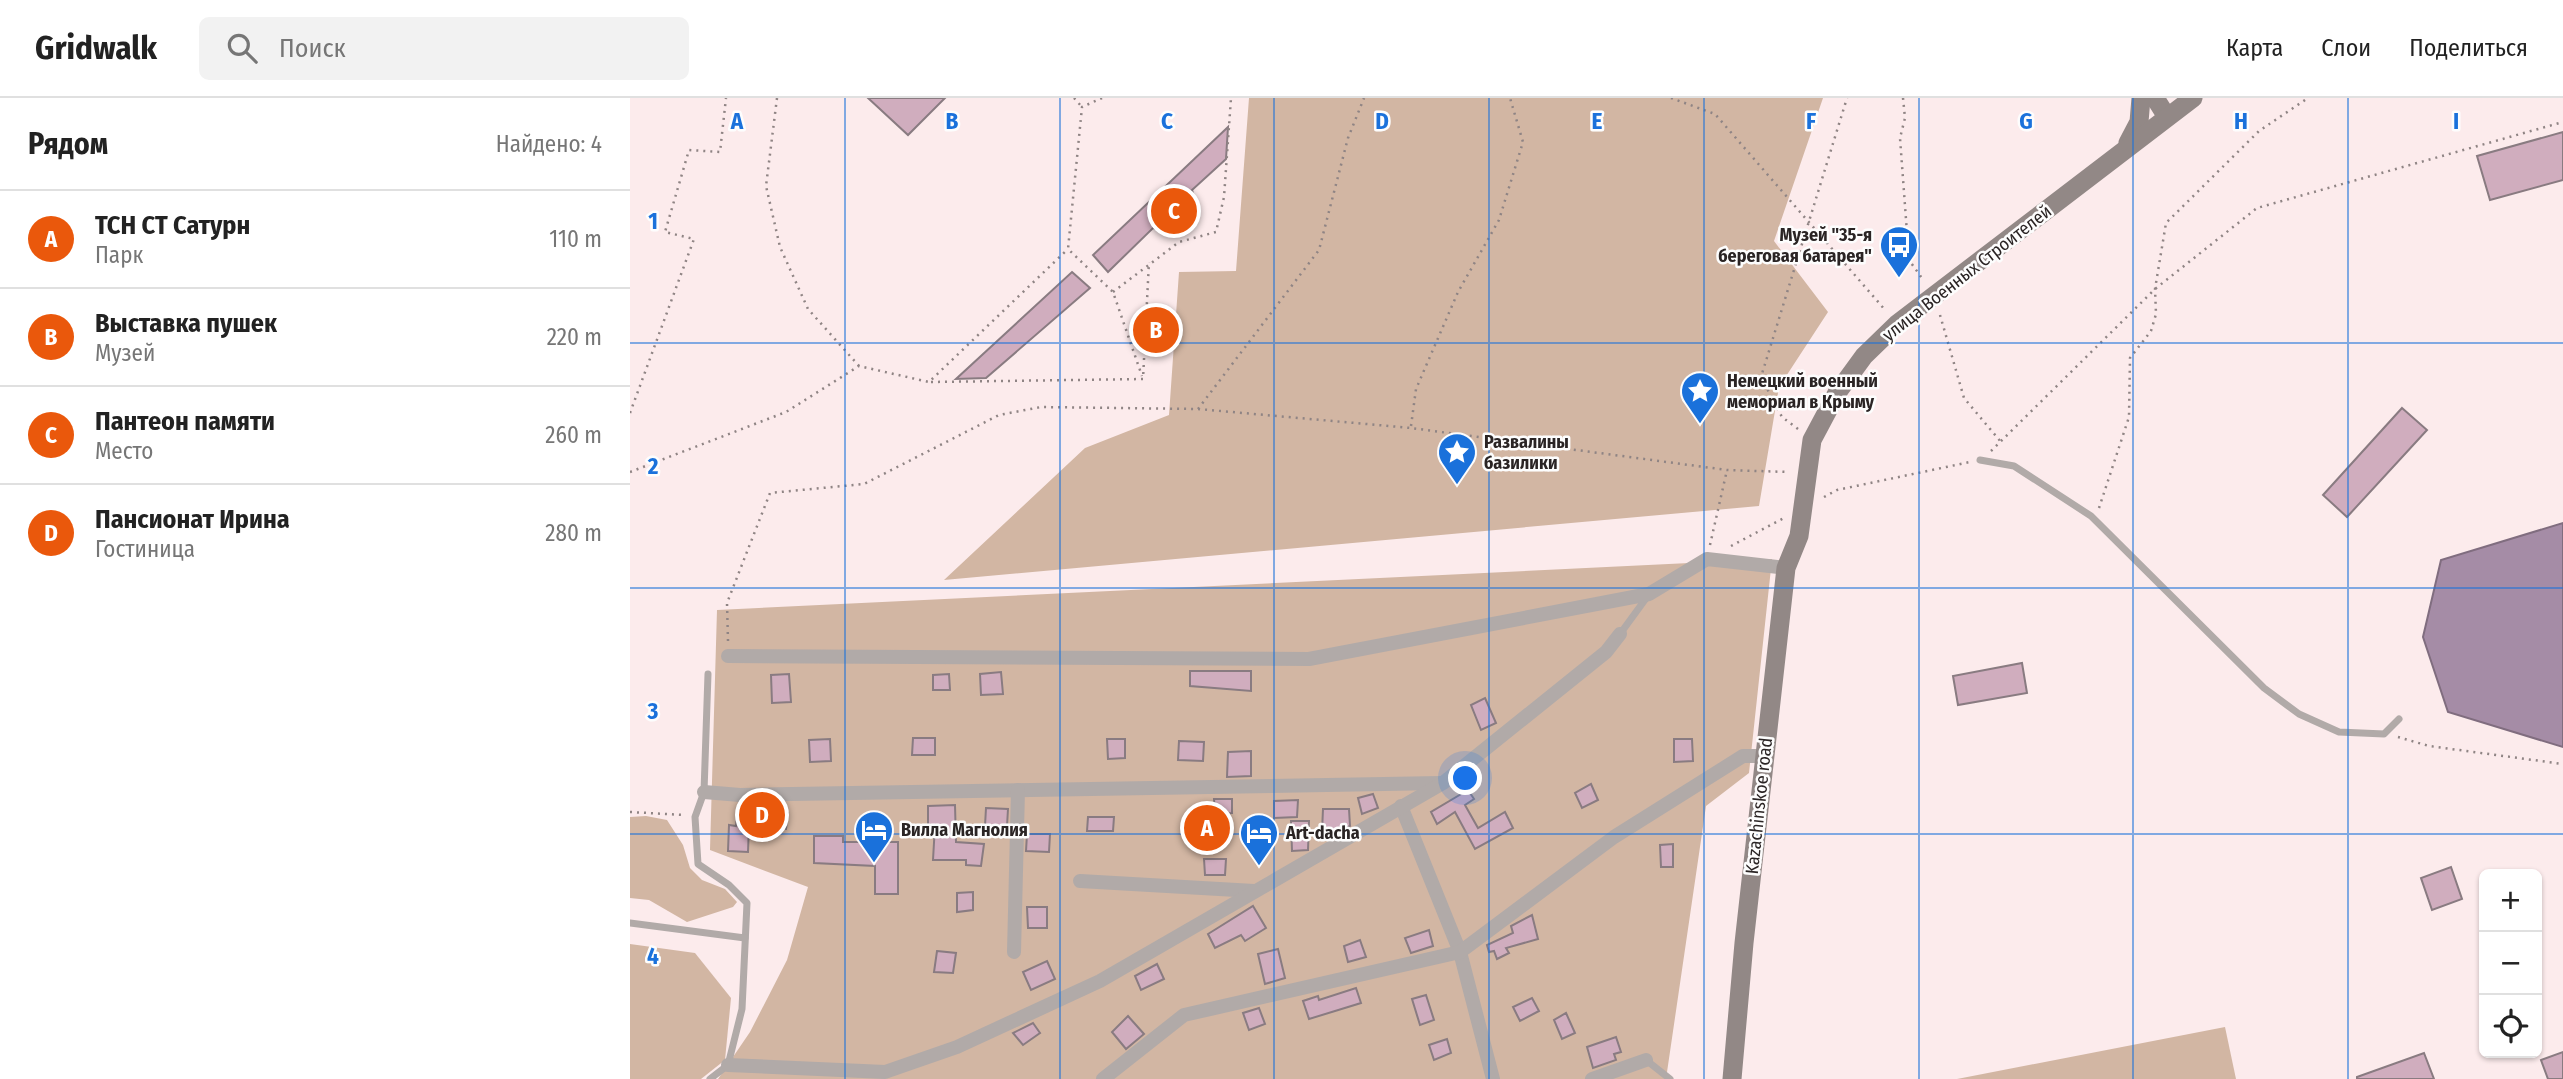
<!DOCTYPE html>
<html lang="ru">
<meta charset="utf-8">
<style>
:root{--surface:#fff;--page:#f2f2f2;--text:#222;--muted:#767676;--line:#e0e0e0;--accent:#ea580c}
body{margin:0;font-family:"Fira Sans Condensed",sans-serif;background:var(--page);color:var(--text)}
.controls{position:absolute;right:21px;bottom:21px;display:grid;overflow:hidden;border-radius:10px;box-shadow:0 2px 5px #0004}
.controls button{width:63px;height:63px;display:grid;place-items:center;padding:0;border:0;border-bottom:2px solid var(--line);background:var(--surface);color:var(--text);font:35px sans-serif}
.you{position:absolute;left:836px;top:681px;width:24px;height:24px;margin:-18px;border:5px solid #fff;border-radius:50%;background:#1a73e8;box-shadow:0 0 0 10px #1a73e833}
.badge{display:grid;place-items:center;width:46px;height:46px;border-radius:50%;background:var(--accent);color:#fff;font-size:23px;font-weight:700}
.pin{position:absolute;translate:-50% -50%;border:4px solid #fff;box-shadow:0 2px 7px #0006}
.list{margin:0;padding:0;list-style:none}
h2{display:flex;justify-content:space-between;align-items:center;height:91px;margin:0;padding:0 28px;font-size:30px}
h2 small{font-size:23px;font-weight:400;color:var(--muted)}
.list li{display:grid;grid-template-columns:46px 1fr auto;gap:21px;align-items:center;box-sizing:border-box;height:98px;padding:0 28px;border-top:2px solid var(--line)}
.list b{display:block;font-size:26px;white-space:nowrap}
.list p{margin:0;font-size:23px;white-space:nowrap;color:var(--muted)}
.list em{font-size:23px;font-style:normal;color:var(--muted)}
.icon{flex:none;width:38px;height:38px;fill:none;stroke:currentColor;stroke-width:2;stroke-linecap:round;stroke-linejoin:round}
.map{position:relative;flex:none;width:1933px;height:981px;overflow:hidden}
header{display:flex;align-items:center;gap:42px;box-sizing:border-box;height:98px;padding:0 35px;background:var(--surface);border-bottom:2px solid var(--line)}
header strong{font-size:33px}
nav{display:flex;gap:38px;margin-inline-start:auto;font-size:24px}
.search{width:490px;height:63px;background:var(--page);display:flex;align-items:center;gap:18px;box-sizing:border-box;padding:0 24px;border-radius:10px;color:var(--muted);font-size:26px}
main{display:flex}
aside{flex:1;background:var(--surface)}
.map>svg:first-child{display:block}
.green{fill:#d2b6a3}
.water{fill:#a58ca6;stroke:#806d7f;stroke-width:2}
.building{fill:#d0adbe;stroke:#897b81;stroke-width:2}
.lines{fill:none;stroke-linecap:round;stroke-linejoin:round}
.path{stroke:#8f8484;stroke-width:2.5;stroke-dasharray:2 5;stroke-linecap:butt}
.lane{stroke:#b1aaa8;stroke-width:7}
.street{stroke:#b1aaa8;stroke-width:14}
.secondary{stroke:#928886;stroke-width:19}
.grid{fill:none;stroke:#1a71db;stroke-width:2;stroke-opacity:0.55}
.labels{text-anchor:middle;stroke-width:5;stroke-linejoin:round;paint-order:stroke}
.poi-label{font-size:18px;font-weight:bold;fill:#2a2424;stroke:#fdfdfd;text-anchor:start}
.street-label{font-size:18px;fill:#2a2424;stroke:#fdfdfd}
.grid-label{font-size:23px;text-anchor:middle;font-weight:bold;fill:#1a71db;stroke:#fdfdfd;stroke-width:5;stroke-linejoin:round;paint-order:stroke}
</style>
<header>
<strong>Gridwalk</strong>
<div class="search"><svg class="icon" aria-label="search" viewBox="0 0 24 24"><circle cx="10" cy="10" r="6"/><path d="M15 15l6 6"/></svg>Поиск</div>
<nav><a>Карта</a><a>Слои</a><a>Поделиться</a></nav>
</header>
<main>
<aside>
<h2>Рядом<small>Найдено: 4</small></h2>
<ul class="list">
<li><span class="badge">A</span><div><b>ТСН СТ Сатурн</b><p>Парк</p></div><em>110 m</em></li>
<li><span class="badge">B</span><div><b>Выставка пушек</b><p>Музей</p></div><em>220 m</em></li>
<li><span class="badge">C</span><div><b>Пантеон памяти</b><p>Место</p></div><em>260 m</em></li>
<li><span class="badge">D</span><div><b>Пансионат Ирина</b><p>Гостиница</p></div><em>280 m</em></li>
</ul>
</aside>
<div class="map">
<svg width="1933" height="981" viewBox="0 0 1933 981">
<rect width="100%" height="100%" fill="#fcebec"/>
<g class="green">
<polygon points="619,0 1193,0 1144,143 1198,214 1149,289 1129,408 314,482 455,350 539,317 549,174 606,173"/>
<polygon points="1142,461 1119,675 1076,708 1036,981 88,981 120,934 157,862 178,789 80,752 87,512"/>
<polygon points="16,718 37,722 53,747 60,770 72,782 95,791 107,804 103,809 57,824 19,802 0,800 0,719"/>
<polygon points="0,846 65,855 101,900 95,962 71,981 0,981"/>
<polygon points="1595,929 1606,981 1327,981"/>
</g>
<polygon class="water" points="1933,425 1933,649 1818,614 1793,539 1811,462"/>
<g class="building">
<polygon points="238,0 315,0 278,37"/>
<polygon points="598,29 596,61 562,92 569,114 562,129 547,137 523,130 478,174 463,157"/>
<polygon points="1933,34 1933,82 1860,102 1847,58"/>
<polygon points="442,174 460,190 356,280 326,281"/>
<polygon points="1772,310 1797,332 1717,419 1693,397"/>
<polygon points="1392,565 1397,595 1328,607 1323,578"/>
<polygon points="560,573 621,573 621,593 560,588"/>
<polygon points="371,574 373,596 351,597 350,576"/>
<polygon points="159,576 161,604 142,605 141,577"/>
<polygon points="319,576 320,592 303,592 303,577"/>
<polygon points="855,600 866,625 851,632 841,607"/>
<polygon points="283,640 305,640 305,657 282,657"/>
<polygon points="200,641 201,663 180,664 179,642"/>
<polygon points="477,641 495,641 495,660 478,661"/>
<polygon points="1044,641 1062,641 1063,663 1044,664"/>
<polygon points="549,643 574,644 573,663 548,662"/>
<polygon points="621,653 621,678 597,679 598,654"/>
<polygon points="961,686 968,702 952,710 945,695"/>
<polygon points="838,692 844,701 835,707 848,730 875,714 883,730 845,751 825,714 807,726 801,714"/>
<polygon points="743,696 748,710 732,716 728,700"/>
<polygon points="584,701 602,701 602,715 585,716"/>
<polygon points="668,702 667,719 644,720 644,703"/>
<polygon points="325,707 326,744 354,746 351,768 336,767 336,762 303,762 305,727 298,728 298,708"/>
<polygon points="108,710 158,715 156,731 119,727 118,754 98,753 99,727 106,728"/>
<polygon points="356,710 378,711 377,728 355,728"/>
<polygon points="693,711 719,711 720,728 710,733 692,734"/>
<polygon points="458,719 484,719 483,733 457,733"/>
<polygon points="661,723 679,723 678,752 662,753"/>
<polygon points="397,736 420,736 419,754 396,753"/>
<polygon points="184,738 213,738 213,744 268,744 268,796 245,796 245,768 184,765"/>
<polygon points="1043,746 1043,769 1031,769 1030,747"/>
<polygon points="574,761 596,761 595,777 575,777"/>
<polygon points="1821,769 1832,801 1802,812 1791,780"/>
<polygon points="343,794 343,812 327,814 327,795"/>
<polygon points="623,808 636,830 615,843 611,837 585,850 578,836"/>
<polygon points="397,809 417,809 417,830 398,830"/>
<polygon points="902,817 908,841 876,850 879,855 867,861 864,853 859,854 857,847 883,835 881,828"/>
<polygon points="799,832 803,848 781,855 775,840"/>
<polygon points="730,842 736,859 718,864 714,848"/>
<polygon points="648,851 655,880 635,886 628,856"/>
<polygon points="307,853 326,855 323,875 304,874"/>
<polygon points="417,863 425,881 401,892 393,874"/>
<polygon points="527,866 534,881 511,892 505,878"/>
<polygon points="726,890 731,905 679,921 673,903 688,898 689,902"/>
<polygon points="796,897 804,922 790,927 782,901"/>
<polygon points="902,900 909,913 890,923 883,909"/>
<polygon points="629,910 635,926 619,932 613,915"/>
<polygon points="936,915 945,935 932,941 924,922"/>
<polygon points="498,918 514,936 496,951 482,934"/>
<polygon points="403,925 410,935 393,947 383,935"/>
<polygon points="986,939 991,954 984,956 986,962 963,970 957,949"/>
<polygon points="817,941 821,955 804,962 799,947"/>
<polygon points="1933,954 1933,981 1918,981 1911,962"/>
<polygon points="1794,955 1804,981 1727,981 1727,979"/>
</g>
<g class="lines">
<g class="path">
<polyline points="147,0 136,88 150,149 178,211 229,268"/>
<polyline points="444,0 452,9"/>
<polyline points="472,0 452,9 438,151 483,194 512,278"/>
<polyline points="1041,0 1085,16 1256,213"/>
<polyline points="1273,0 1275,20 1270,40 1279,162 1294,183"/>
<polyline points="483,194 549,144 586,134 594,99 601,0"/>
<polyline points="1310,217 1334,300 1371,344"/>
<polyline points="301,284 513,281 519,164"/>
<polyline points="568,311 689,152 718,40 734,0"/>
<polyline points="0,315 64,141 35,134 59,52 90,54 96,0"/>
<polyline points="781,328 786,291 828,194 869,122 893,44 880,0"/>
<polyline points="1168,331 1152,319 1131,279 1217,0"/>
<polyline points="1361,353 1525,191 1627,110 1933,24"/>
<polyline points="0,374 156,314 229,268 299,284 438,151"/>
<polyline points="1194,399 1207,392 1340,364"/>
<polyline points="1469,410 1499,319 1500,260 1521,233 1526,216 1525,191 1536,125 1629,33 1678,0"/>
<polyline points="1080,447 1097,372"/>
<polyline points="1101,448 1154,420"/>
<polyline points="98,543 97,505 140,395 234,386 369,317 411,309 568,311 781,330 1097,372 1159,374"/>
<polyline points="1768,639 1799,648 1933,666"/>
<polyline points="0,714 55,717"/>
</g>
<g class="lane">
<polyline points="1350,362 1384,368 1461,418 1634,590 1669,616 1709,634 1754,636 1769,621"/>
<polyline points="990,536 1017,499"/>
<polyline points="78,576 74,694 65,719 68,766 99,787 117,805 112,911 98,967 80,981"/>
<polyline points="0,825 115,840"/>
<polyline points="1016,962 1040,981"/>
</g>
<g class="street">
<polyline points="98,558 679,561 1019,496 1077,461 1156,470"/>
<polyline points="74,694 110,697 811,685"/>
<polyline points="771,708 830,854 863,981"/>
<polyline points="450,783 624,793"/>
<polyline points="384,854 388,692"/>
<polyline points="98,967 255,974 327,949 470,883 813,685 976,554 990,536"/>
<polyline points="473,981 554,917 830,854 984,739 1113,658 1135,658"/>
<polyline points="962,981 1016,962"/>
</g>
<g class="secondary">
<polyline points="1525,0 1537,19"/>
<polyline points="1498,45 1509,24 1511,0"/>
<polyline points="1102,981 1114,845 1156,470 1169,438 1182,342 1207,295 1234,258 1267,226 1563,0"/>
</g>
</g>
<path class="grid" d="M215 0V981M430 0V981M644 0V981M859 0V981M1074 0V981M1289 0V981M1503 0V981M1718 0V981M0 245H1933M0 490H1933M0 736H1933"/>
<defs>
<symbol id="bus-pin" viewBox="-11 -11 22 30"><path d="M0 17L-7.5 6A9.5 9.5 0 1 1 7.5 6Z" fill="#1a71db" stroke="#fdfdfd"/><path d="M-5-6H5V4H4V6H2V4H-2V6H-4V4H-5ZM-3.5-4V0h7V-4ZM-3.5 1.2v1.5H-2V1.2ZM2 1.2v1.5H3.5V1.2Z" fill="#fff"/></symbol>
<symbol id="sight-pin" viewBox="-11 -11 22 30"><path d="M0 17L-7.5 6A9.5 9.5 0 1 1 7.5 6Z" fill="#1a71db" stroke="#fdfdfd"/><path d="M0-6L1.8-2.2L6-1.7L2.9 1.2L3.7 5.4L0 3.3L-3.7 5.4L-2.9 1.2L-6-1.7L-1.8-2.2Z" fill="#fff"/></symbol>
<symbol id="hotel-pin" viewBox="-11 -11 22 30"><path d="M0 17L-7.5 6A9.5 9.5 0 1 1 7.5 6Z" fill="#1a71db" stroke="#fdfdfd"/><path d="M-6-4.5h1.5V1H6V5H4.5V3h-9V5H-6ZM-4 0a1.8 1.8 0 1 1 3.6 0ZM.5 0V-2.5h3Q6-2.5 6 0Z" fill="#fff"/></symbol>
</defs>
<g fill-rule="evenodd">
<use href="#bus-pin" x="1247" y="125" width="44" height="60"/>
<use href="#sight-pin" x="1048" y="271" width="44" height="60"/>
<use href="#sight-pin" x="805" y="332" width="44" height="60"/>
<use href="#hotel-pin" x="222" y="710" width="44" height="60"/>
<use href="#hotel-pin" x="607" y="713" width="44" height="60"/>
</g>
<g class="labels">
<g class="poi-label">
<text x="1242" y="143" text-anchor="end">Музей "35-я<tspan x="1242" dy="21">береговая батарея"</tspan></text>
<text x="1097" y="289">Немецкий военный<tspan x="1097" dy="21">мемориал в Крыму</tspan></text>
<text x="854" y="350">Развалины<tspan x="854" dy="21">базилики</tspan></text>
<text x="271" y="738">Вилла Магнолия</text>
<text x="656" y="741">Art-dacha</text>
</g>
<g class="street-label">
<text transform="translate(1337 175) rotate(-38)" y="6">улица Военных Строителей</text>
<text transform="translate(1129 708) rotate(-84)" y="6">Kazachinskoe road</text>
</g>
</g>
<g class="grid-label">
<text x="107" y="31">A</text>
<text x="322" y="31">B</text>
<text x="537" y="31">C</text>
<text x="752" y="31">D</text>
<text x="967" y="31">E</text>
<text x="1181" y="31">F</text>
<text x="1396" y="31">G</text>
<text x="1611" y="31">H</text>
<text x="1826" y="31">I</text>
<text x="23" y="131">1</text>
<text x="23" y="376">2</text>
<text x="23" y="621">3</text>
<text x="23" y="866">4</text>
</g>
</svg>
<div class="controls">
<button>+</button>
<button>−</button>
<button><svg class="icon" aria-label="locate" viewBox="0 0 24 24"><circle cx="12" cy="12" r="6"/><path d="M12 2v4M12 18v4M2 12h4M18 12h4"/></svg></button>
</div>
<div class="you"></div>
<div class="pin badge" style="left:577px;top:730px">A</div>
<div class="pin badge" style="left:526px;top:232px">B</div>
<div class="pin badge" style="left:544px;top:113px">C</div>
<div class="pin badge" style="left:132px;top:717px">D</div>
</div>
</main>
